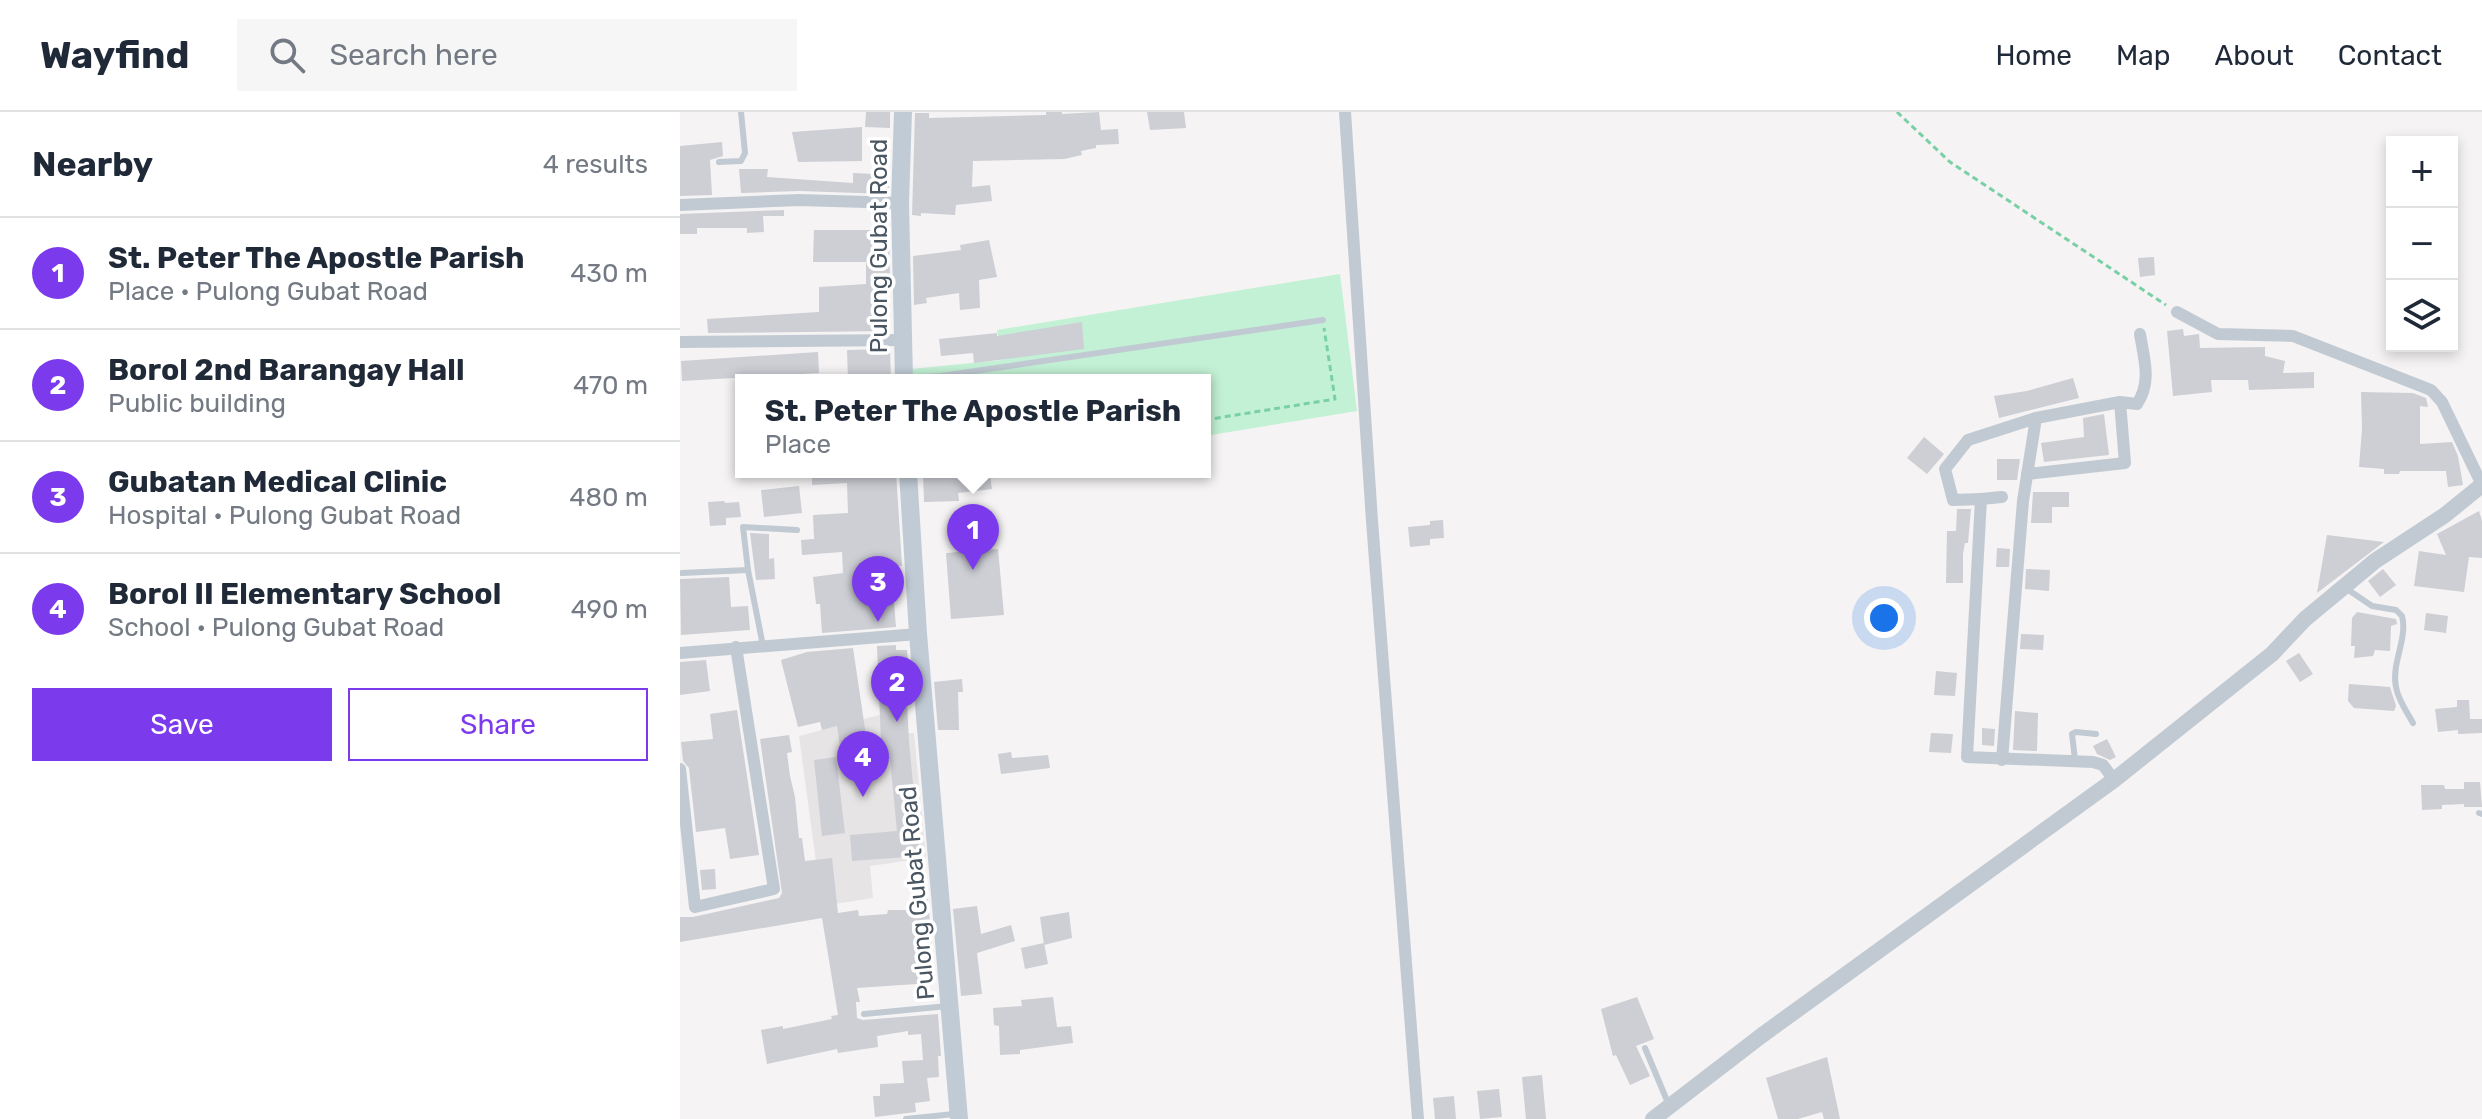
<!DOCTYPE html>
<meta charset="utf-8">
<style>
:root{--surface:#fff;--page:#f6f6f7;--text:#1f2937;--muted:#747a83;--line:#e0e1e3;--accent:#7c3aed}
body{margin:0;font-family:Rubik,sans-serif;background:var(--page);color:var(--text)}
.controls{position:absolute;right:24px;top:24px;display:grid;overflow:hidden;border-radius:0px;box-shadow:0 4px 12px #0003}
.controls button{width:72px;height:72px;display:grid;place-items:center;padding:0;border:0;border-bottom:2px solid var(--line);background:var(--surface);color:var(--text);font:40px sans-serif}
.you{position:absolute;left:1204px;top:506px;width:28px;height:28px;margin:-20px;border:6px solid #fff;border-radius:50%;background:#1a73e8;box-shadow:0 0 0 12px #1a73e833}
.badge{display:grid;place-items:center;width:52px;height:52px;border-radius:50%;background:var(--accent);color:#fff;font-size:26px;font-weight:700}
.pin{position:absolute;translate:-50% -66px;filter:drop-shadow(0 2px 4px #0008)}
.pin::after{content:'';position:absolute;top:42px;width:28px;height:24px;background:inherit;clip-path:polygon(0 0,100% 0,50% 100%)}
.popup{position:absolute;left:55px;top:262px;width:476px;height:104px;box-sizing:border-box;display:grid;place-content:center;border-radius:0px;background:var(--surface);filter:drop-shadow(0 2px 6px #0005);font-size:26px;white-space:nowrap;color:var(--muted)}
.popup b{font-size:30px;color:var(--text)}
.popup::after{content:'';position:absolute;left:50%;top:100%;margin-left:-16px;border:16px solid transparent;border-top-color:var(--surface)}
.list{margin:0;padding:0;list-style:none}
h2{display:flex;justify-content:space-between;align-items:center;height:104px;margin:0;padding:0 32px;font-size:34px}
h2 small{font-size:26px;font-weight:400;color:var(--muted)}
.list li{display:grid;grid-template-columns:52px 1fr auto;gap:24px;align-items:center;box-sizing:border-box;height:112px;padding:0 32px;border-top:2px solid var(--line)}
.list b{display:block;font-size:30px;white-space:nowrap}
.list p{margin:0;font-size:26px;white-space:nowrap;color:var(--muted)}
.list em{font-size:26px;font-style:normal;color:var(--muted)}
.actions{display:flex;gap:16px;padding:24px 32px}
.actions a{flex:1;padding:18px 0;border:2px solid var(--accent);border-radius:0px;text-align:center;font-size:28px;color:var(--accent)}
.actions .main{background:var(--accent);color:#fff}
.icon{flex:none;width:44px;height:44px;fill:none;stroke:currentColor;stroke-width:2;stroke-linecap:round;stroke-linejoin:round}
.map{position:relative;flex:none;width:1802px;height:1007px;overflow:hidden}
header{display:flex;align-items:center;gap:48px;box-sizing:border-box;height:112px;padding:0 40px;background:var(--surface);border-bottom:2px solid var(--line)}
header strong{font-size:38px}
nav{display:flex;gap:44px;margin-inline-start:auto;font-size:28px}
.search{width:560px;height:72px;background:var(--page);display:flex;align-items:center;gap:20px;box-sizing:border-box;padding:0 28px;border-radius:0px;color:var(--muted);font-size:30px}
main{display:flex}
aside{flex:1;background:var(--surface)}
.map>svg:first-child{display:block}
.education{fill:#e6e4e5}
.green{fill:#c3f1d5}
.building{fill:#cdcfd5}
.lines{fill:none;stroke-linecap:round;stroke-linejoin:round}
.path{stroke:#7ad0a6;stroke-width:3;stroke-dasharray:6 4;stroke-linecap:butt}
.service{stroke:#c1cad2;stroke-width:6}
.minor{stroke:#c1cad2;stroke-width:12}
.tertiary{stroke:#c1cad2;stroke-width:16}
.secondary{stroke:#c1cbd6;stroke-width:18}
.labels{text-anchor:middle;stroke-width:7;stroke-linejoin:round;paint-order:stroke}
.street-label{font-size:24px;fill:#4a5661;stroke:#fff}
</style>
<header>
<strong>Wayfind</strong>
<div class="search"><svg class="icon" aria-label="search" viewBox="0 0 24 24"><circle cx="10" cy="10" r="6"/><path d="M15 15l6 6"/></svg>Search here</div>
<nav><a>Home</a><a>Map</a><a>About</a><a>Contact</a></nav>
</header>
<main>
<aside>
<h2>Nearby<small>4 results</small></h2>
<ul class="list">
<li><span class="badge">1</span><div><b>St. Peter The Apostle Parish</b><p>Place · Pulong Gubat Road</p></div><em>430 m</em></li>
<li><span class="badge">2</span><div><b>Borol 2nd Barangay Hall</b><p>Public building</p></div><em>470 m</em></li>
<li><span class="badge">3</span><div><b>Gubatan Medical Clinic</b><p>Hospital · Pulong Gubat Road</p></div><em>480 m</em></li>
<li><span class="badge">4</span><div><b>Borol II Elementary School</b><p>School · Pulong Gubat Road</p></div><em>490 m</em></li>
</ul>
<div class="actions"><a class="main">Save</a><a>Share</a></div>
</aside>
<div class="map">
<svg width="1802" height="1007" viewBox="0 0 1802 1007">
<rect width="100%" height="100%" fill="#f5f3f3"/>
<polygon class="education" points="203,602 204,623 234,621 246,746 190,754 193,786 142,794 119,624"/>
<polygon class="green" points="660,162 677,299 525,324 525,268 232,268 231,257 322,248 317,218"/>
<g class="building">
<polygon points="186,0 210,0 210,16 185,15"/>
<polygon points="366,0 382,0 382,2 419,0 421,18 438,17 439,32 416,33 416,36 401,39 402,43 384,47 293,49 292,75 310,73 312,89 276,93 275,103 241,101 241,104 232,103 235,1 249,1 249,6 366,3"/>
<polygon points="467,0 504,0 506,16 470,18"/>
<polygon points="182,15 182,49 118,50 112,20"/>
<polygon points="42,30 43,44 30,48 32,83 0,84 0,34"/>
<polygon points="59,57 88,57 87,65 173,71 173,61 195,62 195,74 209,74 208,82 119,79 61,81"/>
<polygon points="104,98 104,104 83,104 84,120 67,121 67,116 17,116 17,122 0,122 0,102"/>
<polygon points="134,118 209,118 210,167 206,169 209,219 28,221 27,207 139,200 139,175 186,172 186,150 133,150"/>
<polygon points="309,128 317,165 299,168 300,196 280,198 279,181 246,186 247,191 234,193 233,144 281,138 280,133"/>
<polygon points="1474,145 1475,163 1460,165 1458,146"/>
<polygon points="402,210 404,237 294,251 293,241 261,244 259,227 317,221 317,224"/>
<polygon points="1503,217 1504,224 1519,222 1520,236 1585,235 1585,244 1605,249 1603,261 1634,260 1634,276 1569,278 1568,268 1531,268 1532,280 1493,284 1487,219"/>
<polygon points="210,237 211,268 168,268 167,238"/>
<polygon points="138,240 139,261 2,269 1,249"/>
<polygon points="1393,266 1399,286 1319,306 1314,284 1347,279"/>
<polygon points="1681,280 1733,281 1746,286 1748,295 1740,294 1740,332 1772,330 1778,344 1783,373 1768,375 1766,359 1720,359 1719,362 1704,362 1704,357 1679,355 1682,317"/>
<polygon points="1424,302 1429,343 1364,350 1361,331 1404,325 1403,306"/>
<polygon points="1244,325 1264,342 1247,362 1227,346"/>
<polygon points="1317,347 1340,347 1337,368 1317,368"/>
<polygon points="132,360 216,360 222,454 211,454 216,515 142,521 140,492 136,492 133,465 163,461 162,440 122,443 121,428 134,427 133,403 168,401 167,371 132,373"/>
<polygon points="243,360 270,360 270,366 276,366 310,363 312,377 278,381 279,389 244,390"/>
<polygon points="119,374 122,401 84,405 81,378"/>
<polygon points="1353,380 1389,380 1389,395 1372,395 1372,411 1351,411"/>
<polygon points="44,389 45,391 59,390 61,405 46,406 46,413 30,414 28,390"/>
<polygon points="1277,397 1291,397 1288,431 1285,431 1283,442 1283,471 1266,471 1267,419 1276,419"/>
<polygon points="1799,399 1802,409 1802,446 1789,445 1784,480 1734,474 1739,439 1766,443 1757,422"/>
<polygon points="763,408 764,426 750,427 750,433 730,435 728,415 750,413 750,409"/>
<polygon points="70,421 89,422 89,447 94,446 95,467 76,468"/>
<polygon points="1647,423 1704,430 1637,481"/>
<polygon points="1317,436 1330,437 1329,455 1316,455"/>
<polygon points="318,437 324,503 271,507 266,441"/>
<polygon points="1346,457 1370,458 1369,479 1345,477"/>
<polygon points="1703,457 1716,473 1700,485 1688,469"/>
<polygon points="49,465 51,495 68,494 70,518 1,523 0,467"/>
<polygon points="1677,500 1716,507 1717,512 1711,514 1710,539 1695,538 1693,544 1674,546 1675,534 1671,534 1672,506"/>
<polygon points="1746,501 1768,504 1766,521 1744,518"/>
<polygon points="1341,522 1364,523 1363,538 1340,537"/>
<polygon points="216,533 216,538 227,538 231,585 227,589 229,630 240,744 172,749 170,723 217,719 210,647 183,651 180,632 160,635 157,614 142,618 140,610 118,615 101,548 127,540 173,536 187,630 201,629 197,534"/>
<polygon points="1619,541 1633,562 1620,570 1606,549"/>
<polygon points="26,548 30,579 0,583 0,550"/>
<polygon points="1256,559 1277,561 1275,584 1254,583"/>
<polygon points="282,567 283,580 278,580 279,618 258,618 254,570"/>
<polygon points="1669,572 1710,575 1716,594 1714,599 1674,596 1668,589"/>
<polygon points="1777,588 1789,588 1790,607 1802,607 1802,621 1778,622 1778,618 1758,620 1755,597 1777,595"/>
<polygon points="57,598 79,743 50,747 45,716 16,720 9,656 3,649 1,630 33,627 30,602"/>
<polygon points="1335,599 1358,601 1357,639 1333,638"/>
<polygon points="1302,616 1315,617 1314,634 1302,633"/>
<polygon points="1251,621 1273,622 1271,641 1249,640"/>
<polygon points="109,623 112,640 107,641 110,664 115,685 119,726 122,726 125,749 152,746 158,801 178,798 179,804 207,802 208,798 230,798 230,789 248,787 252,838 251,871 177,876 180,890 176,890 177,906 183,908 258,902 261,944 258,944 259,965 247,966 250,989 235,991 236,1000 195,1005 193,984 200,984 200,972 224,971 222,949 243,948 241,922 228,923 228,919 197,924 198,935 158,941 157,937 87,952 81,918 103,914 103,917 152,907 151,904 158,903 142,806 0,830 0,805 13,805 99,786 102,781 80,627"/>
<polygon points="1427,627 1436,645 1430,648 1417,642 1413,634"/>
<polygon points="331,640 332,646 368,643 370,656 321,662 318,642"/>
<polygon points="156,645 165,721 142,724 134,648"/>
<polygon points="1784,670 1800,670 1802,695 1784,695 1784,692 1762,693 1762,697 1742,698 1741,673 1764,673 1765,677 1784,677"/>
<polygon points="35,757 36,777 22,778 20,758"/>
<polygon points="297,794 301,822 331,813 335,829 297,841 302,882 281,884 273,797"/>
<polygon points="389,800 392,826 364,833 360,805"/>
<polygon points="364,831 368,852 345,857 341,836"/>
<polygon points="373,885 377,915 391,914 393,931 340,938 340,942 320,943 319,914 314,913 313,896 342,894 341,888"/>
<polygon points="957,885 974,927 956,934 970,964 950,973 936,943 933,944 921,897"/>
<polygon points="1147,945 1160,1007 1144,1007 1142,1000 1118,1007 1098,1007 1086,966"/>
<polygon points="862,963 866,1007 846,1007 842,965"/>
<polygon points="819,977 822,1005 800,1007 797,979"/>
<polygon points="774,984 776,1007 755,1007 753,986"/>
</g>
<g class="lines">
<g class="path">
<polyline points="1217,0 1270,50 1486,193"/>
<polyline points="525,308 655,287 644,216"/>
</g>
<g class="service">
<polyline points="39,50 61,49 65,41 61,0"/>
<polyline points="226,266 261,264 643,208"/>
<polyline points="2,461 68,458"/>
<path d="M1667 477 1692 494 1716 498 1722 504C1728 527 1711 551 1716 575 1718 588 1727 600 1733 611"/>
<polyline points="83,534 68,458 63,415 117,418"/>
<polyline points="1395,648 1392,622 1396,620 1416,622"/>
<polyline points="1799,701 1802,702"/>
<polyline points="184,902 268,894"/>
<polyline points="965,936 988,991"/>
<polyline points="226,1007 274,1002"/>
</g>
<g class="minor">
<polyline points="665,0 692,409 738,1007"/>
<polyline points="0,93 119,88 220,91"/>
<polyline points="1497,200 1538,222 1613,224 1751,278 1762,290 1802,373"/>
<polyline points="0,230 223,228"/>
<polyline points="1347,362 1445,351 1440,290"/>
<polyline points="1322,385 1301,387 1287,645 1413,650 1423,653 1434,668"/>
<polyline points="1301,387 1273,388 1265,357 1288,328 1356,306"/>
<polyline points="0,541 238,522"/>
<path d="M1322 648 1343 389 1356 306 1440 290 1457 292C1472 270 1464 247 1460 222"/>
<polyline points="0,657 15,795 94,777 56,535"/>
</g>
<polyline class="tertiary" points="973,1007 1081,924 1434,668 1592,542 1625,507 1695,449 1765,403 1802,373"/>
<g class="secondary">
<polyline points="223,0 220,91 224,268"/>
<polyline points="228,360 238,522 279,1007"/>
</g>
</g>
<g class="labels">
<g class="street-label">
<text transform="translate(199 134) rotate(-90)" y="8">Pulong Gubat Road</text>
<text transform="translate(237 781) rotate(-95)" y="8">Pulong Gubat Road</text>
</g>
</g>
</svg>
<div class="controls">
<button>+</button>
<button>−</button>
<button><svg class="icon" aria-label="layers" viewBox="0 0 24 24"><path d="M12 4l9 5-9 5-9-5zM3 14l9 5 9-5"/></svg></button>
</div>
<div class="you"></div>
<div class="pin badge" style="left:293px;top:458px">1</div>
<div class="popup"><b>St. Peter The Apostle Parish</b>Place</div>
<div class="pin badge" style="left:217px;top:610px">2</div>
<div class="pin badge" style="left:198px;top:510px">3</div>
<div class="pin badge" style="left:183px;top:685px">4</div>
</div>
</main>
